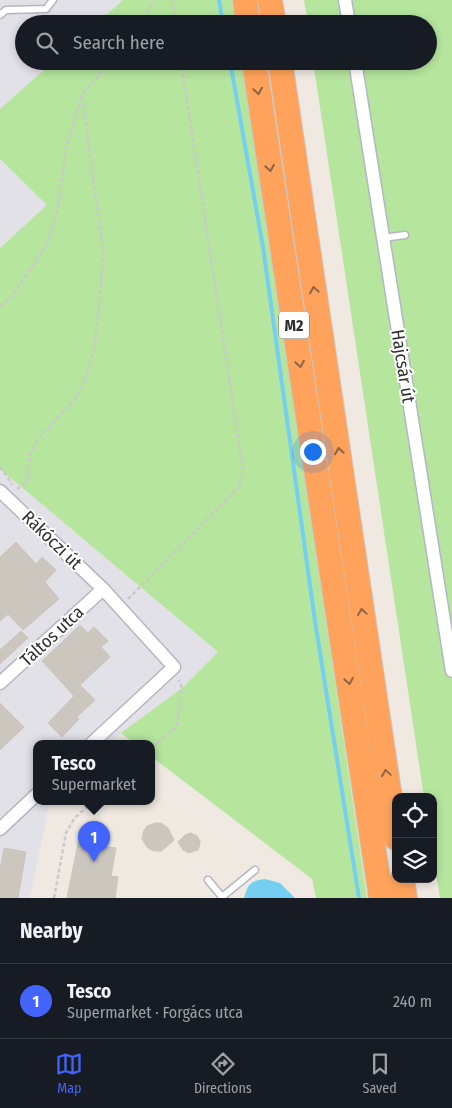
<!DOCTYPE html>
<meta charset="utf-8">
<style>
:root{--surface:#171b24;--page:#20242c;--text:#f1f3f6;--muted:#9ea1a6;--line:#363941;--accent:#4264fb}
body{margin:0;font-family:"Fira Sans Condensed",sans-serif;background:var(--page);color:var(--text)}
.controls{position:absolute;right:15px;bottom:15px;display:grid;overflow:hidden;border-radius:10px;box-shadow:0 2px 8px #0003}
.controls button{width:45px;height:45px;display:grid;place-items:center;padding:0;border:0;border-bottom:1px solid var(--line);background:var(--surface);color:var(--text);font:25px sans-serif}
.you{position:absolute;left:312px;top:451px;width:18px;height:18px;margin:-12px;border:4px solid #fff;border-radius:50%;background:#1a73e8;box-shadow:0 0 0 8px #1a73e833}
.badge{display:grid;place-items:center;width:32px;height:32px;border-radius:50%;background:var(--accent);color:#fff;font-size:16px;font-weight:700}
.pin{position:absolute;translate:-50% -41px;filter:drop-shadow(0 1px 2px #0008)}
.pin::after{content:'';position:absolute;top:26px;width:18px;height:15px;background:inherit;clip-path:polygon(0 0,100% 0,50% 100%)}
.popup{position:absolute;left:33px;top:740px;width:122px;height:65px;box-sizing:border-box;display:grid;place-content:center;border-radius:10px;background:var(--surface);filter:drop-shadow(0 1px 4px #0005);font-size:16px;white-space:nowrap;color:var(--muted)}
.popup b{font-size:19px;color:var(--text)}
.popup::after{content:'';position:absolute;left:50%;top:100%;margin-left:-10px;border:10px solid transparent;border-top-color:var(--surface)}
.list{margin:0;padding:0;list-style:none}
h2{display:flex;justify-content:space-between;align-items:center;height:65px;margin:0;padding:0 20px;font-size:21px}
h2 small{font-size:16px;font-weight:400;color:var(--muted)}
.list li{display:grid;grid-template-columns:32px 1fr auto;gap:15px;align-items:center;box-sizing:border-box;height:75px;padding:0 20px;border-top:1px solid var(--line)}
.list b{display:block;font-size:19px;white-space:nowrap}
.list p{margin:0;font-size:16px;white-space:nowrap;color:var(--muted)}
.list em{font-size:16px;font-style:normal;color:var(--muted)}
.icon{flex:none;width:28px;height:28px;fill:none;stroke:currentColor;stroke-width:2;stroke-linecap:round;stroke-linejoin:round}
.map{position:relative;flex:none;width:452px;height:898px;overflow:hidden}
.search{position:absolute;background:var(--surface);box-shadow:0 2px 8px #0003;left:15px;right:15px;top:15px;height:55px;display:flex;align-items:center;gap:12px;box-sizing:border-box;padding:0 18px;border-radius:28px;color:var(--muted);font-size:19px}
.sheet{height:140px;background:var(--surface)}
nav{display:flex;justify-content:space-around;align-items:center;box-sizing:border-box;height:70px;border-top:1px solid var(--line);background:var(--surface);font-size:14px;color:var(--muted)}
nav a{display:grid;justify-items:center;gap:2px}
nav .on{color:var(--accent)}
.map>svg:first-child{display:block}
.industrial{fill:#e3e1e8}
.green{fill:#b6e59e}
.water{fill:#75cff0}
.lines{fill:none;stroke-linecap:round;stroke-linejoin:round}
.stream{stroke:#75cff0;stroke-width:4}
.building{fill:#cbc7bf;stroke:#cbc5ba}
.lane-casing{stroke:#b4b7c1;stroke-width:9}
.street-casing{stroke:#b4b7c1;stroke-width:15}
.highway-casing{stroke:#c9c9c9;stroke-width:26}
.path{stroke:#c9c9c9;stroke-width:2.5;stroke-dasharray:4 2.5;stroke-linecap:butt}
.lane{stroke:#fff;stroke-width:6}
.street{stroke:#fff;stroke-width:12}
.highway{stroke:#ffa35c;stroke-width:24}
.oneway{stroke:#8c6343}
.labels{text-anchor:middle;stroke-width:4;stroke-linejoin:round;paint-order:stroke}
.shield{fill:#fff;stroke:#6d6d6d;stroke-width:1}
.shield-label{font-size:16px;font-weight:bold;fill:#2e2e2e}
.street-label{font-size:18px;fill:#2e2e2e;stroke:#fff}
</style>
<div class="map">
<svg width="452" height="898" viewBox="0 0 452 898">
<rect width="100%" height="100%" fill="#efe9e1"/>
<g class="industrial">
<polygon points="0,0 123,0 96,24 24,24 24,61 54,61 0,109"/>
<polygon points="0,160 47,205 0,248"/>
<polygon points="0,469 218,652 182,688 109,743 36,743 36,801 50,801 30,898 0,898"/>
</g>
<g class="green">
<polygon points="123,0 234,0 238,24 96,24"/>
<polygon points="304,0 452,0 452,898 440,898 433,855 433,797 424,797 313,61 428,61 428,24 308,24"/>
<polygon points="54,61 243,61 367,898 316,898 312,879 152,757 152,743 134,743 121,733 182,688 218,652 0,469 0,248 47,205 0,159 0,109"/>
</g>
<path class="water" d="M265 879 280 883 295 898H244C248 884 250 881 265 879Z"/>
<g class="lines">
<g class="stream">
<polyline points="219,0 223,24"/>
<polyline points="230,61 263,247 315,621 359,898"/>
</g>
</g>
<g class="building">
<polygon points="16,542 36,564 42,557 56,570 45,582 59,599 23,630 8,614 0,621 0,557"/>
<polygon points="80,625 88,633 94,627 108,641 101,647 110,657 80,685 95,700 77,717 79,719 62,737 48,723 74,696 42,661"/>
<polygon points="21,631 28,638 0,664 0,650"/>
<polygon points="0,703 24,727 0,750"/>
<polygon points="156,823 161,823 168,828 174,840 165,848 161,851 156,851 151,850 147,847 142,839 144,830 147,826"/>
<polygon points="191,833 197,836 200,841 200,844 198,850 189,853 183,850 178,842 185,835"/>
<polygon points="78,843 116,848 111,876 118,877 115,898 67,898"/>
<polygon points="4,848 26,852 18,898 0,898 0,870"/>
</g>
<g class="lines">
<defs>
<g id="lane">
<polyline points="0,15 6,10 46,9 53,0"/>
<polyline points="383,238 405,235"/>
<polyline points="208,880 223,898"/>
<polyline points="222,897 255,870"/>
</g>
<g id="street">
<polyline points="345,0 349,24"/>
<polyline points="355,61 452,671"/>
<polyline points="0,491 103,589 174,667 92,743"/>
<polyline points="0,683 103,589"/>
<polyline points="0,829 36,795"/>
</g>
<g id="highway">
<polyline points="245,0 248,24"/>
<polyline points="270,0 274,24"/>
<polyline points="254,61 381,898"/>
<polyline points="280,61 396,838"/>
<polyline points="402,879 405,898"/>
</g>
</defs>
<use href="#lane" class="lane-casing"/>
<use href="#street" class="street-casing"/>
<use href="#highway" class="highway-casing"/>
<g class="path">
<polyline points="172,0 176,24"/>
<polyline points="139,24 151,5 153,0"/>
<polyline points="0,307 13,295 49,241 58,206 67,145 82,95 111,61"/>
<polyline points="0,467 11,482 12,485"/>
<polyline points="17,489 27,482 30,454 39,438 75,399 84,382 94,351 100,300 103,251 82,95"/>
<polyline points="128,599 239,487 243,470 181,61"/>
<polyline points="152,747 177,726 182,688 179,680"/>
<polyline points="54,898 66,833 74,819 93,801"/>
</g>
<use href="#lane" class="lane"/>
<use href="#street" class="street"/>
<use href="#highway" class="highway"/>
</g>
<defs><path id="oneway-chevron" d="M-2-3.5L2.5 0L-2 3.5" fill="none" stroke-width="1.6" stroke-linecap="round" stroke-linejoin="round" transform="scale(1.25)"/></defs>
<g class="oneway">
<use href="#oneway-chevron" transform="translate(258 91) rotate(81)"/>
<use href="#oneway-chevron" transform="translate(270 168) rotate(81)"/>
<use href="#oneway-chevron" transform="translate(314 290) rotate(-99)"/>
<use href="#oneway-chevron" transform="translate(300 364) rotate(81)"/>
<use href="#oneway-chevron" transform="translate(339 451) rotate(-99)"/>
<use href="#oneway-chevron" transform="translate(362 612) rotate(-98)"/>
<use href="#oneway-chevron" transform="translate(349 681) rotate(81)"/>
<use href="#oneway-chevron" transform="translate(386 773) rotate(-98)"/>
</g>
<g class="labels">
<rect class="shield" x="279" y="311.5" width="30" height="27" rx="4"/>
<g class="shield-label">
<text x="294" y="331">M2</text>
</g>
<g class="street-label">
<text transform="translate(403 366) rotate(81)" y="6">Hajcsár út</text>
<text transform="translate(52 540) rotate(44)" y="6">Rákóczi út</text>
<text transform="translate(52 636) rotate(-43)" y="6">Táltos utca</text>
</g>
</g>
</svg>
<div class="controls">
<button><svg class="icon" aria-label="locate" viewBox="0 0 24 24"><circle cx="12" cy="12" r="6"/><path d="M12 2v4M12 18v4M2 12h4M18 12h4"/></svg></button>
<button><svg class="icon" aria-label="layers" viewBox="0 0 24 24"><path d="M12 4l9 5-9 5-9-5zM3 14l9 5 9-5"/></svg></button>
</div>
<div class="you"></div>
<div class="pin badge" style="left:94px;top:862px">1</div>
<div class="popup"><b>Tesco</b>Supermarket</div>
<div class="search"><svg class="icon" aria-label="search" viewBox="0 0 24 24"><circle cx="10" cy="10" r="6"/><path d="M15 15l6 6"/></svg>Search here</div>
</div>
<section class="sheet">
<h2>Nearby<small></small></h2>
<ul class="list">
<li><span class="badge">1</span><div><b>Tesco</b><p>Supermarket · Forgács utca</p></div><em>240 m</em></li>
</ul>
</section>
<nav>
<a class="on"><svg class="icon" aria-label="map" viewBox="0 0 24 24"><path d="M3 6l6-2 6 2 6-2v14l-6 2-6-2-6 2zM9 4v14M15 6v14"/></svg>Map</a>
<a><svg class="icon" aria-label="directions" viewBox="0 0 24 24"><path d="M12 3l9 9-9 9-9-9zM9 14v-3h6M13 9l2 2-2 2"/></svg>Directions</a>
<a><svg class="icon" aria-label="saved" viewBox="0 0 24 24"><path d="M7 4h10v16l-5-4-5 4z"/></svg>Saved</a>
</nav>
